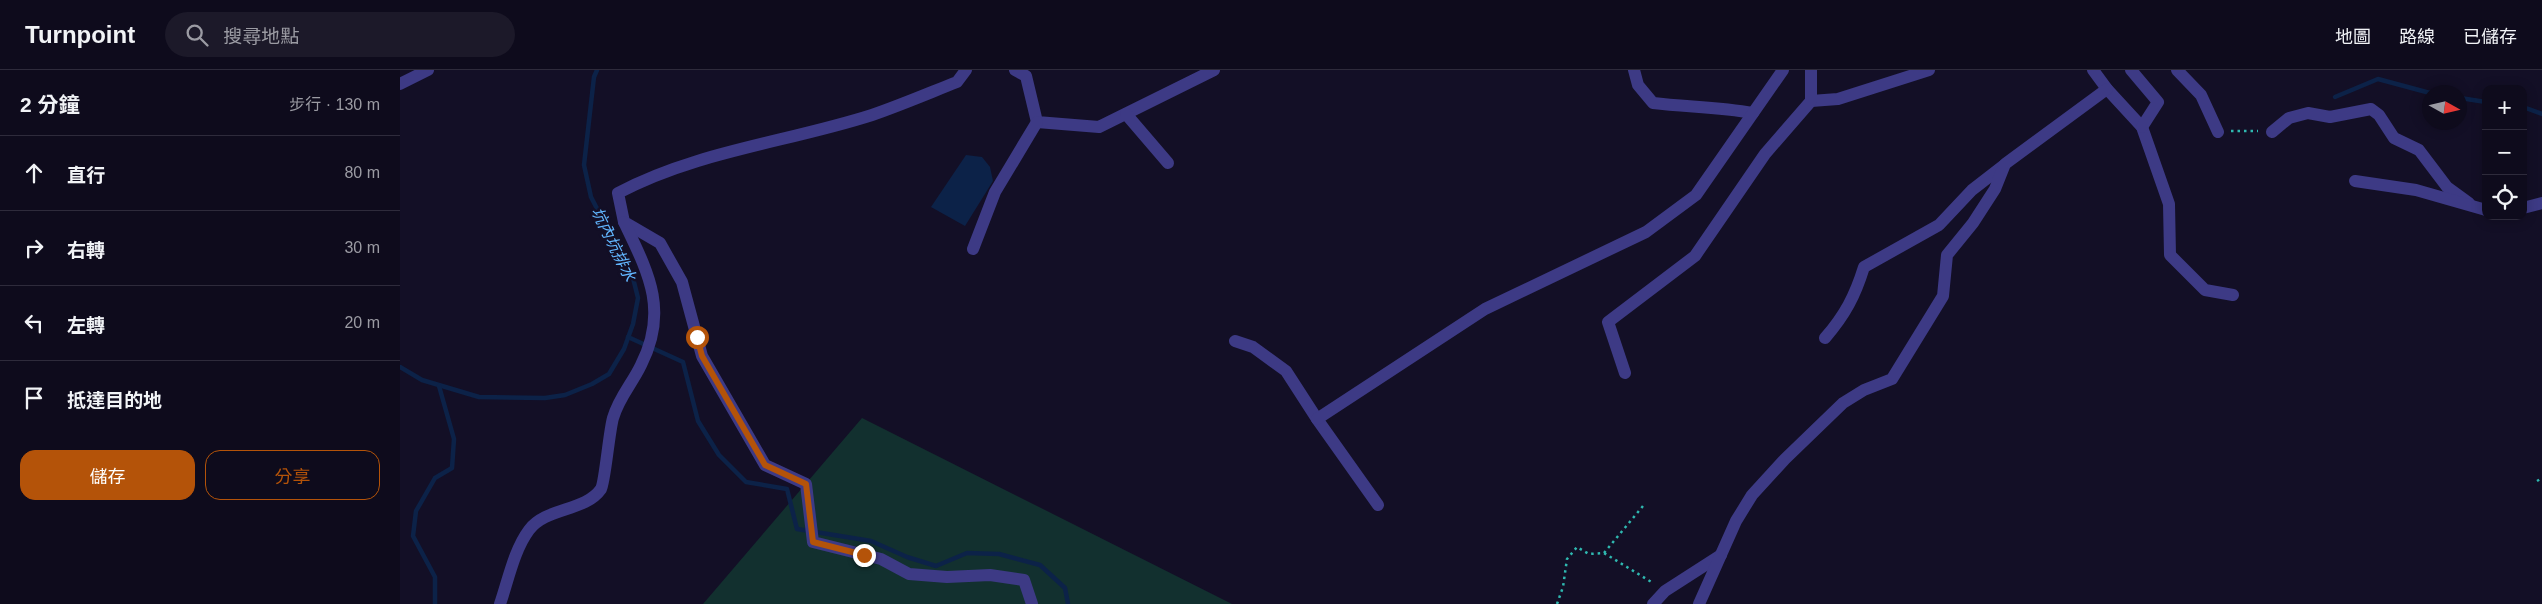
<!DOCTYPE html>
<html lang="zh-TW">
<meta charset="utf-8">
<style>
:root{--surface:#0e0b1c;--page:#1c1929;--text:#f1f3f6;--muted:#9b9ba3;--line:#2e2b3b;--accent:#b45309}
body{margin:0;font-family:Helvetica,"Noto Sans TC",sans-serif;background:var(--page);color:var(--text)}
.controls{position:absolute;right:15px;top:15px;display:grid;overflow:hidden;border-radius:10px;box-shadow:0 2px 12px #0003}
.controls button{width:45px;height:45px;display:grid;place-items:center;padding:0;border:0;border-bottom:1px solid var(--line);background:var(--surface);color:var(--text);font:25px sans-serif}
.compass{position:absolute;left:2022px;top:15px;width:45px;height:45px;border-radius:50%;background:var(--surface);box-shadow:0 2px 12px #0003;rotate:98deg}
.stop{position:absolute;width:15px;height:15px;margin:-11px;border:4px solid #b45309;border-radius:50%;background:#fff}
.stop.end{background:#b45309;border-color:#fff;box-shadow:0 1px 5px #0008}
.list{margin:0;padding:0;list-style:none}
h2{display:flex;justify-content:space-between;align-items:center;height:65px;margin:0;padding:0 20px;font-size:21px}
h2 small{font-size:16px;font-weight:400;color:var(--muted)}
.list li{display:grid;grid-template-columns:32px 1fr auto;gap:15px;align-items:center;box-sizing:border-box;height:75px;padding:0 20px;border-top:1px solid var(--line)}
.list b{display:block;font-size:19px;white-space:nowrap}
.list em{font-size:16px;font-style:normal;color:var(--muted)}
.actions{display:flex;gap:10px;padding:15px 20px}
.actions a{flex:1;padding:11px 0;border:1px solid var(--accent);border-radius:15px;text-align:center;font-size:18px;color:var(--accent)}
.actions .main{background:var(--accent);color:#fff}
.icon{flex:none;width:28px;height:28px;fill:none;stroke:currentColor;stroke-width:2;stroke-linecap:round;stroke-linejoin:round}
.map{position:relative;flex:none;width:2142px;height:534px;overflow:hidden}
header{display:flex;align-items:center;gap:30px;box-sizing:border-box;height:70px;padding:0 25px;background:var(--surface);border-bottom:1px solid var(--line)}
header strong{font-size:24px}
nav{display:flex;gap:28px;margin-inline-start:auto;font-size:18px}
.search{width:350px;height:45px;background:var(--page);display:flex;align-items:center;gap:12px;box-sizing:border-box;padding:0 18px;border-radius:28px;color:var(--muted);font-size:19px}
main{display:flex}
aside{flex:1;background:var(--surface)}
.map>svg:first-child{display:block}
.green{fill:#12302f}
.water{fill:#0c2248}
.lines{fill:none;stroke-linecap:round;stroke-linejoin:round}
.stream{stroke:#0c2248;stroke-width:4.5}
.path{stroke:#2fb8b0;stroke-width:2.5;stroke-dasharray:2.5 4;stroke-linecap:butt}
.minor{stroke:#3d3a85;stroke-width:12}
.route{stroke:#b45309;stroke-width:6}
.labels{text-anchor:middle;stroke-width:5;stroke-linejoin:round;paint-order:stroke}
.water-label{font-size:16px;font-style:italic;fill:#62b6ff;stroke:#130f26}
</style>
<header>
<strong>Turnpoint</strong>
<div class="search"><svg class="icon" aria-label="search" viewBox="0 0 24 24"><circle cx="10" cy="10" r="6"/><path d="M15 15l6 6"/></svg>搜尋地點</div>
<nav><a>地圖</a><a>路線</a><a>已儲存</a></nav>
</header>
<main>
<aside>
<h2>2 分鐘<small>步行 · 130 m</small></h2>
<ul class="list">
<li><svg class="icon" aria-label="ahead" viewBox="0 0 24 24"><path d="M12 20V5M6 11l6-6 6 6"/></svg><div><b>直行</b></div><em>80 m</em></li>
<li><svg class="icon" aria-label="right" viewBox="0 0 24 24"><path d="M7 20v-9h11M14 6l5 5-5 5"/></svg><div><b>右轉</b></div><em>30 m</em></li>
<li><svg class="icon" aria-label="left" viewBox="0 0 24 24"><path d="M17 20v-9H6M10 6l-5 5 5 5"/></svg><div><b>左轉</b></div><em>20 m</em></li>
<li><svg class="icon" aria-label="arrive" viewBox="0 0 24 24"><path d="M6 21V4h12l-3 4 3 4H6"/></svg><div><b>抵達目的地</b></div></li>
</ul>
<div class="actions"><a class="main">儲存</a><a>分享</a></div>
</aside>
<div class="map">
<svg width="2142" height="534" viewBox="0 0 2142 534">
<rect width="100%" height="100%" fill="#130f26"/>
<polygon class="green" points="462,348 832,534 303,534"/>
<polygon class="water" points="566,85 582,87 590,97 593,111 565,156 531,137"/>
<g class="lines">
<g class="stream">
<polyline points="1935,27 1978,9 2030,23"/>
<polyline points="2060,28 2086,32"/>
<polyline points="2123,37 2142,44"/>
<polyline points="228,267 283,292 298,351 319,385 346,412 387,419 397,459 471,471 507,487 536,496 567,483 599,484 640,495 665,518 668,534"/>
<polyline points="0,297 22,310 79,327 145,328 165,325 192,314 209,304 224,279 233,254 238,228 233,208 191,127 184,95 194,7 197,0"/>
<polyline points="35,534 35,507 13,466 16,441 35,408 52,398 54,369 39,316"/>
</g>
<g class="path">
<polyline points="1831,61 1858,61"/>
<polyline points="2137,411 2142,408"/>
<polyline points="1204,483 1243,436"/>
<polyline points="1157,534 1163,517 1167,489 1177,477 1189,484 1204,483 1253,513"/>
</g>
<g class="minor">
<path d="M566 0 557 12C529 23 501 35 472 45 388 72 297 81 218 123L224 152 260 173 282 212 302 286 365 395 406 414 413 472 481 489 509 504 547 507 590 505 624 510 632 534"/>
<polyline points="615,0 626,6 637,52 699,57 814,0"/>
<path d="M1234 0 1238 15 1253 33C1287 37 1319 37 1353 43"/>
<polyline points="1693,0 1707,19 1742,57 1769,134 1770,185 1805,220 1833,225"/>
<polyline points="1731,0 1758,32 1742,57"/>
<polyline points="1777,0 1801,25 1818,62"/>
<polyline points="0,14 28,0"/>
<polyline points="1411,31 1438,29 1529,0"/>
<polyline points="726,44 768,93"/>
<polyline points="1872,62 1889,48 1908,43 1930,47 1971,39 1979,45 1994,68 2019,80 2047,117 2069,133"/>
<polyline points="1955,111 2016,120 2086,140"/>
<polyline points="2123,138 2142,133"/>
<polyline points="573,179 595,122 637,52"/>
<path d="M1425 268C1445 245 1455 226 1464 197L1539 155 1572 120 1603 96"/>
<polyline points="835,271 853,277 886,301 917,349 978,435"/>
<polyline points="1225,303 1208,252 1295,186 1365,84 1411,31 1411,0"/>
<polyline points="917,349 1085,239 1246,162 1296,125 1383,0"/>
<path d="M100 534C108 511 114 480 129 460 146 437 185 442 201 419 205 412 209 362 213 348 219 327 232 314 241 295 269 240 248 202 224 152"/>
<polyline points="1253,534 1265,521 1321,485"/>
<polyline points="1299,534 1336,451 1352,425 1385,389 1443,333 1464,320 1492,309 1543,226 1547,185 1573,153 1595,119 1605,94 1707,19"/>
</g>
</g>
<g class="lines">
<polyline class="route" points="297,267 302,286 365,395 406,414 413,472 464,485"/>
</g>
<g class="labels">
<g class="water-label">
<text transform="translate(214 174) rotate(64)" y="6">坑內坑排水</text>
</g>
</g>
</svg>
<div class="controls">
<button>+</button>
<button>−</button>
<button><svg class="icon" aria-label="locate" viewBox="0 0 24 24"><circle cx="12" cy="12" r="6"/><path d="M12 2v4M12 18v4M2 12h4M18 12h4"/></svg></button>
</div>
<svg class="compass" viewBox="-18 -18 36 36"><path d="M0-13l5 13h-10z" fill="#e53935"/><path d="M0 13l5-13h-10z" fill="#9b9ba3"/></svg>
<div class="stop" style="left:297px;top:267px"></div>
<div class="stop end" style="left:464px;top:485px"></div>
</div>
</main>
